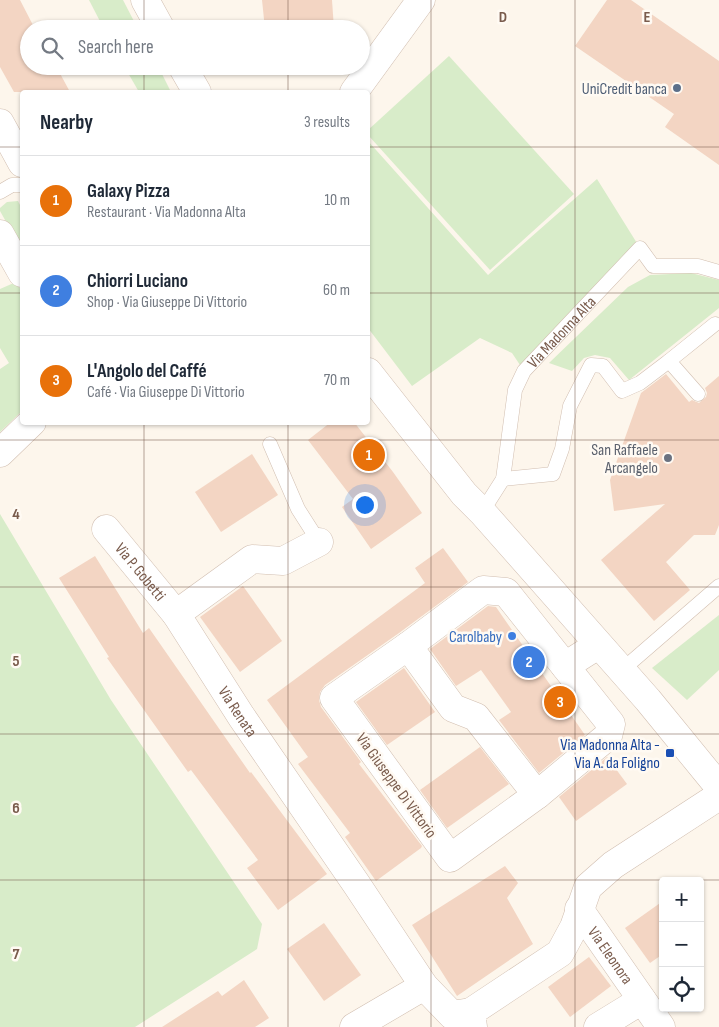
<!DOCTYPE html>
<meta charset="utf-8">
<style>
:root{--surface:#fff;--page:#f6f6f7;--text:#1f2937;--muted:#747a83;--line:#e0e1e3;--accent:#e76f51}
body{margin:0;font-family:"Sofia Sans Condensed",sans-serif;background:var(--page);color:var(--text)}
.controls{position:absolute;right:15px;bottom:15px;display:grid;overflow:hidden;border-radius:5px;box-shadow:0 1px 4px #0004}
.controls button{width:45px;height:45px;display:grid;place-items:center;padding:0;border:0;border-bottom:1px solid var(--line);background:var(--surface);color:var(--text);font:25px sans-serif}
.you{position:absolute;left:364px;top:504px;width:18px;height:18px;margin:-12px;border:4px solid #fff;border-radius:50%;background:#1a73e8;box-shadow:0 0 0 8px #1a73e833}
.badge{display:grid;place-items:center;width:32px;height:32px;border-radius:50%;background:var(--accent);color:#fff;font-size:16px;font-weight:700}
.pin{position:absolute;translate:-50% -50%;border:2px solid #fff;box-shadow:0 1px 5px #0006}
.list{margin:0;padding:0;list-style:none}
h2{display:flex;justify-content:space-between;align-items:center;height:65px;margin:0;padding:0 20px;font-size:21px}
h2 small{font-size:16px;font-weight:400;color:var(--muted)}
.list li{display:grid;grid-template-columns:32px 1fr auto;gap:15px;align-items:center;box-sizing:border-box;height:90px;padding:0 20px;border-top:1px solid var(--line)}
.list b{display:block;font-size:19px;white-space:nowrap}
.list p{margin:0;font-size:16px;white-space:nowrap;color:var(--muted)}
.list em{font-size:16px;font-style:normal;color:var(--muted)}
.icon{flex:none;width:28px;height:28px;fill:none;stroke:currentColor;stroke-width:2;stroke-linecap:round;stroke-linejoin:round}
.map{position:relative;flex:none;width:719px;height:1027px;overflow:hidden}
.search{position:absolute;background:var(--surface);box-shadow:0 1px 4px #0004;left:20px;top:20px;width:350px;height:55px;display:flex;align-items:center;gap:12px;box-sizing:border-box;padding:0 18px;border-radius:28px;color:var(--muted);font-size:19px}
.panel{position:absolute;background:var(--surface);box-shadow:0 1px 4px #0004;left:20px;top:90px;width:350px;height:335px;border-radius:5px}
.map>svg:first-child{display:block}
.green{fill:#d8ecc9}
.building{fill:#f3d5c3}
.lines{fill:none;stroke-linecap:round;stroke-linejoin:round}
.service-casing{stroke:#d1beb0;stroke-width:15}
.minor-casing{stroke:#d1beb0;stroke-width:29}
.tertiary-casing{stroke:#d1beb0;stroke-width:29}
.service{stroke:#fff;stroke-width:14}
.minor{stroke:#fff;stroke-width:28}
.tertiary{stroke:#fff;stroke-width:28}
.grid{fill:none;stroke:#7a5c4d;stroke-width:1;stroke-opacity:0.55}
.service-dot{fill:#5c6f8a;stroke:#fffaf3;stroke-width:2}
.worship-dot{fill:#6b7280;stroke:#fffaf3;stroke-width:2}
.shop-dot{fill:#3f7fe0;stroke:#fffaf3;stroke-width:2}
.transit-dot{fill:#1a4fb4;stroke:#fffaf3;stroke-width:2}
.labels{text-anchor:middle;stroke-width:5;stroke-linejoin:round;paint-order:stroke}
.service-label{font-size:16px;fill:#4e5e75;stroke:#fffaf3;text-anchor:end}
.street-label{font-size:16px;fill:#7a5c4d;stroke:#fffaf3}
.worship-label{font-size:16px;fill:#5b616d;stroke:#fffaf3;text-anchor:end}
.shop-label{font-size:16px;fill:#366cbe;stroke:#fffaf3;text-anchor:end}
.transit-label{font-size:16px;fill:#164399;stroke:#fffaf3;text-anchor:end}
.grid-label{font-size:16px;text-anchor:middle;font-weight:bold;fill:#7a5c4d;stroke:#fffaf3;stroke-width:5;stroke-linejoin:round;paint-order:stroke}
</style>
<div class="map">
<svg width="719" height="1027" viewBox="0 0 719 1027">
<rect width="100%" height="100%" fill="#fdf6ec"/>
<g class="green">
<polygon points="89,0 123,0 138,29 104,29"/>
<polygon points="449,56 574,194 490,270 368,135 368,130"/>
<polygon points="124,66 158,66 171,92 139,92"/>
<polygon points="368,141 488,275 597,179 640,248 524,371 512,353 480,338 412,386 368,328"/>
<polygon points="18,201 22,209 22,250 0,211 0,208 7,202"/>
<polygon points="691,273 719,280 719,308 629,380 610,358 595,355 584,358 572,371 549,363 628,287 650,275"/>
<polygon points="16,282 22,292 22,411 0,432 0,369 9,363 0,348 0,289"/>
<polygon points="0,514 111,700 262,924 257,949 135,1027 0,1027"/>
<polygon points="719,615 719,670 687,700 652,668"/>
</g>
<g class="building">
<polygon points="0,0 20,0 35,29 29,29 29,66 56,66 70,92 14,92 0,67"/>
<polygon points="262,0 332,0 334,29 265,29"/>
<polygon points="607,0 631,0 719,61 719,165 665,127 674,114 575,46"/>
<polygon points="666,374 689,402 692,400 699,403 706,397 707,393 705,388 719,376 719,525 715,535 694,535 666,562 690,590 654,621 601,560 665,504 614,511 610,480 641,393"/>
<polygon points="331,422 354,422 393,472 422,513 371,549 342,507 353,499 308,440"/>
<polygon points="252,454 278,495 221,532 195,492"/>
<polygon points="443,548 468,582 399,633 325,685 320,692 319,700 321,707 361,762 359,764 422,846 421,848 376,881 345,837 350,833 298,764 308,757 267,700 425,583 415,568"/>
<polygon points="95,556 143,633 149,628 250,773 251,772 327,874 278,910 247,868 258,860 191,770 188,772 107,658 109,657 59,578"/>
<polygon points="243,586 282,641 240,672 200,617"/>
<polygon points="488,606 496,607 585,735 539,773 499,720 511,712 481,670 456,686 430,649"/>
<polygon points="404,668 435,712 387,745 356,702"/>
<polygon points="480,747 509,784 447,828 420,790"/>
<polygon points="607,757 627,784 576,821 559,797"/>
<polygon points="505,866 518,883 507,898 533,944 457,996 412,925"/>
<polygon points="663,901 663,954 650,963 625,928"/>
<polygon points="324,923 361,975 324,1001 287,949"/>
<polygon points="589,957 611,986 570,1017 548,987"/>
<polygon points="244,980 269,1018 255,1027 162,1027 218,991 222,996"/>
</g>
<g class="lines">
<defs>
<g id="service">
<polyline points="0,192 12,185 22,185"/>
<polyline points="669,361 715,324"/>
<polyline points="270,444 298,509 319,542"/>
<polyline points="503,479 553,474 562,449 570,406 591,365 603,366 622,391 640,383 669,361 698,394"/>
<path id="s1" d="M482 512 503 479 515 390 524 371 640 248 653 266H698L719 272"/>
<polyline points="622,670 719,586"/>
</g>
<g id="minor">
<polyline points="0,123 22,163"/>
<polyline points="0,234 22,273"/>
<path id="s2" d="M106 529 176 614"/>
<path id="s3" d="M319 542 283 561 252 559 176 614 241 716 357 885 424 986 452 1015 471 1012"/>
<polygon points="483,590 506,592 611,724 608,736 537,795 450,858 334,698 408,646"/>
<polyline points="408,646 453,708 476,717 537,795"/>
<polyline points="565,666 598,645"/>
<path id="s4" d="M579 909 661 1027"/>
<polyline points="354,1027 424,986"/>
<polyline points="473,1027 471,1012 560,953 574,927 588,887 613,865 719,796"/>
<polyline points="598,1027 642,1000"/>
</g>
<g id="tertiary">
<polyline points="145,0 161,29"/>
<polyline points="182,66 197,92"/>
<polyline points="354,92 421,0"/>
<polyline points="368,372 464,494 482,512 648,700 719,787"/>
<polyline points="0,453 32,422"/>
</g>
</defs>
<use href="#service" class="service-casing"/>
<use href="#minor" class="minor-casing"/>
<use href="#tertiary" class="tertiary-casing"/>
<use href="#service" class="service"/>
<use href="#minor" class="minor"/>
<use href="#tertiary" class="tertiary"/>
</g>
<path class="grid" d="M144 0V29M288 0V29M431 0V1027M575 0V1027M144 66V92M288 66V92M0 147H22M368 147H719M0 293H22M368 293H719M144 422V1027M288 422V1027M0 440H719M0 587H719M0 734H719M0 880H719"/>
<circle class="service-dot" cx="677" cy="88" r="5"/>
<circle class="worship-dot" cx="668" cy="458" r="5"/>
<circle class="shop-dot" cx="512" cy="636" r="5"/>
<rect class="transit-dot" x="665" y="748" width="10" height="10" rx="2.5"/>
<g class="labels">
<g class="service-label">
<text x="667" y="94">UniCredit banca</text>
</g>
<g class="street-label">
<text dy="6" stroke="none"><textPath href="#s1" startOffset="204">Via Madonna Alta</textPath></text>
<text dy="6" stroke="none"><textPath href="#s2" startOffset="55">Via P. Gobetti</textPath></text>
<text dy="6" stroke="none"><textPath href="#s3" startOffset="281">Via Renata</textPath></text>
<text transform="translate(397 785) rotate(54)" y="6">Via Giuseppe Di Vittorio</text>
<text dy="6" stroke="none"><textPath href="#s4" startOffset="56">Via Eleonora</textPath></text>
</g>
<g class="worship-label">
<text x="658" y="455">San Raffaele<tspan x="658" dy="18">Arcangelo</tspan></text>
</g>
<g class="shop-label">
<text x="502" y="642">Carolbaby</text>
</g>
<g class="transit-label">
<text x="660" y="750">Via Madonna Alta -<tspan x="660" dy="18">Via A. da Foligno</tspan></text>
</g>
</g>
<g class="grid-label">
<text x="503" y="22">D</text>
<text x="647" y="22">E</text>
<text x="16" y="519">4</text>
<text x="16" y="666">5</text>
<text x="16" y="813">6</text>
<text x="16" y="959">7</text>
</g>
</svg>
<div class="controls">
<button>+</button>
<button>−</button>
<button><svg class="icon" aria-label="locate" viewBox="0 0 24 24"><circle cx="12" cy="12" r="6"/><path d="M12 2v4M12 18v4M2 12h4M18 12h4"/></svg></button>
</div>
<div class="you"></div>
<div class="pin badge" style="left:369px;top:455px;background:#e8710a">1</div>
<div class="pin badge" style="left:529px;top:662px;background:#3f7fe0">2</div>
<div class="pin badge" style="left:560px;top:702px;background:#e8710a">3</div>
<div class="search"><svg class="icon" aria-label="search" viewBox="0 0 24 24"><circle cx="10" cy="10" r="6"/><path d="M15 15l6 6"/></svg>Search here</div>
<section class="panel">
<h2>Nearby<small>3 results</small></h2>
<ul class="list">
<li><span class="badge" style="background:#e8710a">1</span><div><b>Galaxy Pizza</b><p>Restaurant · Via Madonna Alta</p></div><em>10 m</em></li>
<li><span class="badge" style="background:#3f7fe0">2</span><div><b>Chiorri Luciano</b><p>Shop · Via Giuseppe Di Vittorio</p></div><em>60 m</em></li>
<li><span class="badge" style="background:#e8710a">3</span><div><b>L'Angolo del Caffé</b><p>Café · Via Giuseppe Di Vittorio</p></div><em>70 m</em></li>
</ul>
</section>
</div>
